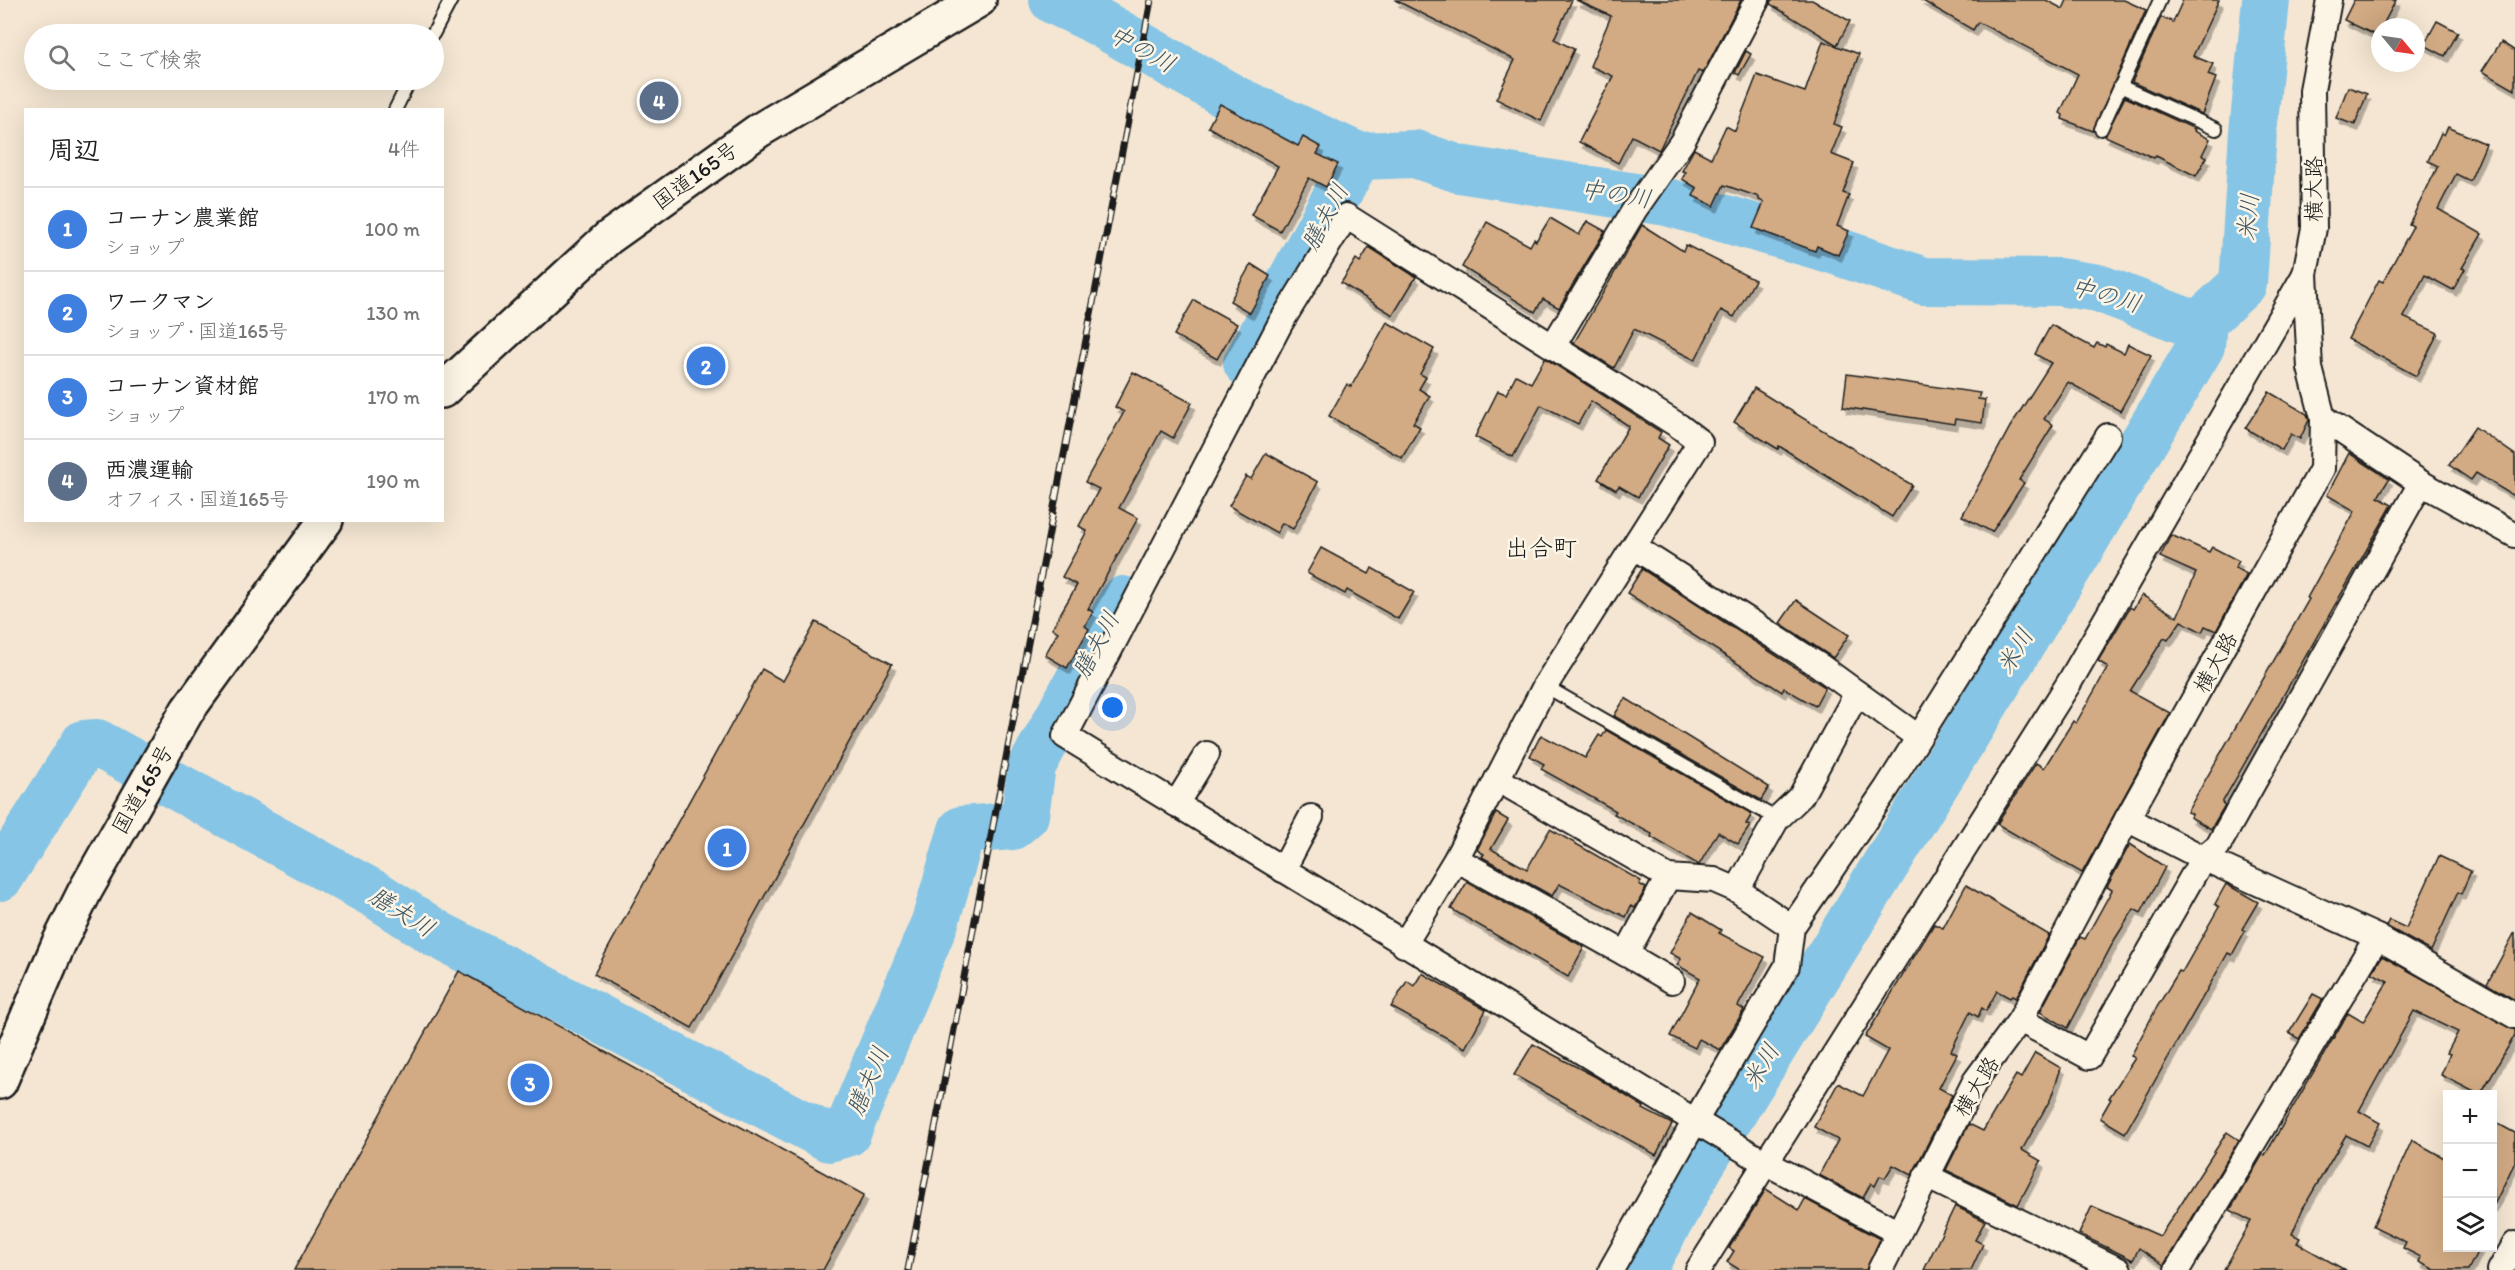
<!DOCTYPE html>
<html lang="ja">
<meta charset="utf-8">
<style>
:root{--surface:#fff;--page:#f6f6f6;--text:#222;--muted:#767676;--line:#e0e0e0;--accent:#1f6fb2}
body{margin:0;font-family:Itim,"Klee One",sans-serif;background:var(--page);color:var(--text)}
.controls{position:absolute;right:18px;bottom:18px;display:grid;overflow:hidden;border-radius:0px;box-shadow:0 6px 24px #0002}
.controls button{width:54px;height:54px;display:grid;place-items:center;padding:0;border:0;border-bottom:2px solid var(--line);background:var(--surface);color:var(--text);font:30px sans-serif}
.compass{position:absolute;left:2371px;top:18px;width:54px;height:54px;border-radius:50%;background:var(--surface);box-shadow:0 6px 24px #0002;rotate:119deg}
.you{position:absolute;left:1113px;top:708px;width:21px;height:21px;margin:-15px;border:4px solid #fff;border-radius:50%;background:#1a73e8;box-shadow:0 0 0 9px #1a73e833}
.badge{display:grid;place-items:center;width:39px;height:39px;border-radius:50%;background:var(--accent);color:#fff;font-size:20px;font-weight:700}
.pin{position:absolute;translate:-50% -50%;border:3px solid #fff;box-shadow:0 2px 6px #0006}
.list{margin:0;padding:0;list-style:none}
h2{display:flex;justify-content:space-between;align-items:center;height:78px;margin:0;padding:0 24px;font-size:26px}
h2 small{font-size:20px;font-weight:400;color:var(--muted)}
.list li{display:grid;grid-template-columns:39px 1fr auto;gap:18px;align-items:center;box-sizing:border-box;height:84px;padding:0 24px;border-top:2px solid var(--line)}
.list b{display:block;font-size:22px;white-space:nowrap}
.list p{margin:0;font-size:20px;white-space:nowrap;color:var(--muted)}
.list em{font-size:20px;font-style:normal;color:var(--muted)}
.icon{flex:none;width:33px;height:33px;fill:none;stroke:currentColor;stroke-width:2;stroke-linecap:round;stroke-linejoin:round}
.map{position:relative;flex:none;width:2515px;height:1270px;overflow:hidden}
.search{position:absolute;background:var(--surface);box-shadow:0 6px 24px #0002;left:24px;top:24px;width:420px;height:66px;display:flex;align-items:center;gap:15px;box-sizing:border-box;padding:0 21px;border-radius:33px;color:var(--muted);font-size:22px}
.panel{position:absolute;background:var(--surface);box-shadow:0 6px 24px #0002;left:24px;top:108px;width:420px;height:414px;border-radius:0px}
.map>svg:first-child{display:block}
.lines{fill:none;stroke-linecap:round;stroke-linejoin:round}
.river{stroke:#86c5e6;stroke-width:48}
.building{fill:#d2ab84;stroke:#1c1c1c;stroke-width:1.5;filter:url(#shadow)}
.service-casing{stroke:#1c1c1c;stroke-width:16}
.minor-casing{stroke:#1c1c1c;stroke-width:28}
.trunk-casing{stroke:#1c1c1c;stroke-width:38}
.service{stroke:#fcf5e5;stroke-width:12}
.minor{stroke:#fcf5e5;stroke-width:24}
.trunk{stroke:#fcf5e5;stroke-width:33}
.rail-casing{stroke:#1c1c1c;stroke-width:7}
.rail{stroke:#fcf5e5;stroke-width:4.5;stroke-dasharray:14;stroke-linecap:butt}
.labels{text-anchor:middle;stroke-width:5;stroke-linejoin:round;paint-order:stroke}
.street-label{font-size:22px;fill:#1c1c1c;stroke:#fcf5e5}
.water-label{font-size:24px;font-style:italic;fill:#415763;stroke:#fcf5e5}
.neighbourhood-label{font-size:24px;fill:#1c1c1c;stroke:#fcf5e5}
</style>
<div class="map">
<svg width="2515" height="1270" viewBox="0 0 2515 1270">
<defs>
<filter id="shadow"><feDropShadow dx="3.5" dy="6" stdDeviation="0" flood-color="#0004"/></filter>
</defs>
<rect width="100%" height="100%" fill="#f4e6d2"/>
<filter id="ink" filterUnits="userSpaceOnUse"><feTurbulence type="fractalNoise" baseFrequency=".0167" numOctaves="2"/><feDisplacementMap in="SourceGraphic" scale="12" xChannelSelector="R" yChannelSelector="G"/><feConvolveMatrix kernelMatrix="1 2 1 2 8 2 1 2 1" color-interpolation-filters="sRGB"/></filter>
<g filter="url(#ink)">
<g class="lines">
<g class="river">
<polyline points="1053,0 1091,18 1236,100 1358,156 1415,154 1459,169 1667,202 1833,250 1924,281 2059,282 2098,288 2188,322 2203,321"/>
<polyline points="1247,363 1358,156"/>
<polyline points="0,877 84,744 97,743 378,896 437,934 829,1138 847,1133 935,922 962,830 1012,826 1025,815 1032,766 1123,600"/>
<polyline points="1642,1270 1700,1166 2075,557 2201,346 2203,321 2243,284 2253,132 2266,0"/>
</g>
</g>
<g class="building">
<polygon points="1395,0 1572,0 1554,39 1574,49 1541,121 1496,99 1515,60"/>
<polygon points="1576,0 1741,0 1703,73 1698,71 1659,150 1632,136 1618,163 1579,142 1613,76 1590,66 1611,16"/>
<polygon points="1771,0 1812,0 1850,21 1837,45 1770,4"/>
<polygon points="1921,0 2046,0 2063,9 2067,0 2124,0 2146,10 2093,131 2062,119 2063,115 2060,113 2078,74 1978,22 1973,30"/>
<polygon points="2183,0 2219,0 2193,56 2213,64 2208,75 2216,78 2202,114 2132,82 2161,17 2173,22"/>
<polygon points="2354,0 2396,0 2377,36 2344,20"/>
<polygon points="2437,21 2458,32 2445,56 2424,45"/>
<polygon points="1823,41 1859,54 1834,124 1842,127 1831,154 1854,163 1843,193 1849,195 1837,226 1849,231 1838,255 1817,246 1815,251 1753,228 1764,202 1759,200 1759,197 1724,185 1714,206 1693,196 1697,188 1682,179 1686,172 1682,171 1694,149 1711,158 1726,126 1735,131 1757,75 1805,92"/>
<polygon points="2501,42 2515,51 2515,90 2482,71"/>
<polygon points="1746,51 1751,54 1739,75 1735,73"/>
<polygon points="2348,87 2367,94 2355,125 2336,118"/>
<polygon points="2125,97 2195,129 2194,131 2210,139 2202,155 2207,157 2196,176 2156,156 2154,158 2105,136"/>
<polygon points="1220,104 1298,146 1303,137 1321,147 1317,154 1338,164 1326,187 1309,178 1280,231 1251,215 1278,166 1208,127"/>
<polygon points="2448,127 2486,144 2470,181 2456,174 2438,209 2482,234 2462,268 2465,269 2453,290 2425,275 2403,317 2438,333 2416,376 2348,339 2379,280 2383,282 2413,226 2409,224 2438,166 2428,161 2441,133 2444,135"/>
<polygon points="1550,218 1579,235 1587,221 1605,231 1559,308 1543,299 1535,312 1462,267 1487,222 1530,246 1534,239 1536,241"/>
<polygon points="1642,225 1683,251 1686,245 1755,280 1734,317 1721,310 1695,360 1634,329 1614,368 1574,343"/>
<polygon points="1369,247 1416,277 1393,315 1341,283 1356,259 1360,262"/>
<polygon points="1251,264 1270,276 1250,313 1230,301"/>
<polygon points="1194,300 1237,324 1217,359 1174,335"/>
<polygon points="1387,322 1434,349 1420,374 1426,377 1419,389 1430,396 1413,423 1420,427 1402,458 1329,416 1347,384 1351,387"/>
<polygon points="2051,325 2094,348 2097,343 2105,347 2106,344 2124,353 2128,344 2151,355 2120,411 2068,382 2044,419 2053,425 2019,480 2024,483 1992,532 1962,516 2010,427 2051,363 2035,354"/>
<polygon points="1545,358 1661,432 1658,438 1669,445 1638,497 1619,486 1616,490 1598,479 1629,426 1591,401 1578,424 1541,405 1513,457 1475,437 1498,391 1506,394 1516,375 1531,383"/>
<polygon points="1133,372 1192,403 1173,438 1161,431 1119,508 1138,518 1088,609 1093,612 1085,626 1089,629 1067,668 1045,655 1058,632 1052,628 1077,585 1062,577 1087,531 1079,526 1099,489 1085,482 1124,412 1115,407"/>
<polygon points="1847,374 1980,393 1978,399 1985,400 1982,423 1955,419 1954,424 1843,407"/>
<polygon points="1754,388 1912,485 1892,517 1779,446 1778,449 1734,422"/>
<polygon points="2269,392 2307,414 2309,420 2300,439 2291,434 2282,450 2245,428"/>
<polygon points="2475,427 2515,455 2515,497 2476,473 2471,480 2449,465"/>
<polygon points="1266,453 1318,482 1293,529 1282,523 1277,533 1229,506 1246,476 1251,479"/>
<polygon points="2349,453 2389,479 2378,497 2392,505 2222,803 2225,805 2211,829 2190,817 2192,814 2187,812 2309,599 2307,598 2355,511 2327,495"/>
<polygon points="2171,535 2209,552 2212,547 2239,561 2235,568 2247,574 2216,631 2205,626 2202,632 2181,621 2168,640 2164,638 2130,691 2170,713 2082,873 1997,824 2036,763 2044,768 2073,721 2076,723 2108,667 2098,661 2130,607 2133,609 2142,595 2177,617 2196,573 2160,557"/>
<polygon points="1321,548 1369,574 1372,568 1414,592 1398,619 1347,590 1345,594 1307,573"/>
<polygon points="1642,569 1825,687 1815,706 1784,688 1782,692 1627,593"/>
<polygon points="1796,600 1849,635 1833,658 1780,623"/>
<polygon points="816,622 892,664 692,1028 594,974 762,669 783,681"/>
<polygon points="1625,698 1769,787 1761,800 1614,716"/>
<polygon points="1606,730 1752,814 1746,824 1750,826 1738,844 1718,832 1699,865 1651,837 1652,834 1614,814 1616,811 1541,769 1544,764 1530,756 1541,735 1585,758 1599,735 1602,737"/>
<polygon points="1496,813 1508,820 1491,849 1527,869 1550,829 1641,881 1639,884 1646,888 1635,908 1631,906 1626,917 1559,884 1552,896 1482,857 1484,854 1477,850"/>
<polygon points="2130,844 2165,867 2141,913 2134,909 2115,939 2068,1028 2040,1012 2080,937 2085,939 2112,890 2107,887"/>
<polygon points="2439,856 2471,871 2461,894 2458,892 2431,951 2386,926 2389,920 2406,928"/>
<polygon points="1467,882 1584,947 1568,977 1451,909"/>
<polygon points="2226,884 2258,902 2242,929 2245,931 2232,955 2228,953 2125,1133 2100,1118 2111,1099 2109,1098 2135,1058 2131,1056 2157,1007 2179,971 2182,972 2219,907 2215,904"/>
<polygon points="1966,885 2049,935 2016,998 2012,996 2010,998 1997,991 1986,1011 1982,1008 1978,1017 1970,1012 1951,1051 1957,1054 1939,1088 1952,1095 1912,1175 1893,1165 1885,1178 1880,1176 1875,1186 1871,1183 1863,1198 1819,1175 1838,1140 1814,1127 1838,1083 1863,1096 1888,1050 1865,1037 1934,924 1943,928"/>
<polygon points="1692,912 1721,930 1719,933 1765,957 1738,1006 1744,1010 1720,1050 1699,1039 1695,1048 1670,1036 1700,978 1677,965 1681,959 1670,953"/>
<polygon points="2515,932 2515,1000 2487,984"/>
<polygon points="2382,956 2515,1030 2515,1035 2480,1095 2441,1075 2450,1054 2447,1053 2458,1032 2414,1011 2359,1111 2380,1123 2367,1146 2346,1135 2303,1208 2292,1234 2300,1238 2297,1243 2345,1270 2224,1270 2251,1221 2230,1210 2263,1154 2265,1155 2348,1013 2363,1022 2388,981 2372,973"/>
<polygon points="459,971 864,1195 823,1270 294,1270"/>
<polygon points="1422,973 1486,1010 1465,1048 1391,1007 1407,981 1414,986"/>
<polygon points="2313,994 2323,999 2299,1039 2289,1033"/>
<polygon points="1533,1044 1596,1077 1644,1107 1643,1109 1672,1124 1656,1155 1514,1075"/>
<polygon points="2035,1053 2061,1068 2051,1098 2022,1150 2041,1161 2018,1205 1946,1170 1969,1124 1983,1131 2016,1075 2021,1078"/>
<polygon points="2493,1121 2515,1133 2515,1162 2493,1207"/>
<polygon points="2227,1132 2239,1140 2164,1265 2139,1248 2133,1260 2079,1234 2092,1206 2160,1236"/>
<polygon points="2412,1140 2448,1160 2448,1248 2479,1248 2468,1270 2435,1270 2419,1262 2421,1257 2403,1248 2406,1242 2373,1226"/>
<polygon points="1766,1189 1799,1210 1805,1199 1880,1239 1866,1270 1740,1270 1727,1262 1734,1251 1729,1248"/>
<polygon points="1955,1206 1985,1221 1975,1240 1983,1244 1971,1270 1924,1270"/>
</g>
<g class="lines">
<defs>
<g id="service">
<polyline points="433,34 451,0"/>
<polyline points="2120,86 2216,129"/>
<polyline points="395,110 410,80"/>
<polyline points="2101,129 2160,0"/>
<polyline points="1545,686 1777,819"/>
</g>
<g id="minor">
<polyline points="1553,346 1635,209 1682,142 1757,0"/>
<polyline points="2323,418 2421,483 2515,535"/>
<polyline points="1634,547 1820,666 1857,693"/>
<polyline points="1497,779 1668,877 1714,880 1737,890"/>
<polyline points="1176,804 1207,754"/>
<polyline points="2127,819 2203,858 2377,937 2515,1016"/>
<polyline points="1456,859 1626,954 1668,877"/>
<polyline points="1283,870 1311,817"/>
<polyline points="1792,927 1737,890 1777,819 1801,796 1857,693 1918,737"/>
<polyline points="1404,945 1456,859 1545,686 1700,442 1679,426 1346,216 1280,324 1065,736 1695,1121 1759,1159 1897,1232"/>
<polyline points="1626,954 1672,981"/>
<polyline points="2020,1020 2089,1057 2203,858 2218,846 2421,483"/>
<polyline points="1926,1176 2119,1270"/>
<polyline points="1611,1270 1695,1121 1787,966 1792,927 1887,788 2108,436"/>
<polyline points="1698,1270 2069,683 2305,274"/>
<polyline points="1880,1270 1975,1081 2020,1020 2127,819 2322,469 2323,418 2310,368 2305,274 2314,228 2312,90 2329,0"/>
<polyline points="2177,1270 2377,937"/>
<polyline points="2500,1270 2515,1244"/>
</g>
<g id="trunk">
<polyline points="442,391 608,238 758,131 979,0"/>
<polyline points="0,1082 59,943 85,891 187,711 326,520"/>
</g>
</defs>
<use href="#service" class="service-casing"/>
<use href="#minor" class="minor-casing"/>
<use href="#trunk" class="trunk-casing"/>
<use href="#service" class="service"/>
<use href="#minor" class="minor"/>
<use href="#trunk" class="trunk"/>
<defs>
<polyline id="rail" points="908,1270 1151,0"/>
</defs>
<use href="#rail" class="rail-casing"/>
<use href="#rail" class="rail"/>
</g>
</g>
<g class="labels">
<g class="street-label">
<text transform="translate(695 175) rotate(-36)" y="8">国道165号</text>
<text transform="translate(2313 189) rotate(-90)" y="8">横大路</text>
<text transform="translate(2215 662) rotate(-61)" y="8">横大路</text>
<text transform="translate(142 789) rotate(-60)" y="8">国道165号</text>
<text transform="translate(1976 1086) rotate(-59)" y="8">横大路</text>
</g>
<g class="water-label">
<text transform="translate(1142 49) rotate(29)" y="8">中の川</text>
<text transform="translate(1616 194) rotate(9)" y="8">中の川</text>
<text transform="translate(1325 217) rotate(-62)" y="8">膳夫川</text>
<text transform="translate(2248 217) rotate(-85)" y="8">米川</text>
<text transform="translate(2106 295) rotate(16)" y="8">中の川</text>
<text transform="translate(1096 645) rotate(-62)" y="8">膳夫川</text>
<text transform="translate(2015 651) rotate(-59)" y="8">米川</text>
<text transform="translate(402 912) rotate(32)" y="8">膳夫川</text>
<text transform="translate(1761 1066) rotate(-59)" y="8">米川</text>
<text transform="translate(868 1081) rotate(-67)" y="8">膳夫川</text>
</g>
<g class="neighbourhood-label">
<text x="1541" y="556">出合町</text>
</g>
</g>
</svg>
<div class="controls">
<button>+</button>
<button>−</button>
<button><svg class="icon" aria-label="layers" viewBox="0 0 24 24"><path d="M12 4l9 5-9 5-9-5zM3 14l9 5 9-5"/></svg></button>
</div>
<svg class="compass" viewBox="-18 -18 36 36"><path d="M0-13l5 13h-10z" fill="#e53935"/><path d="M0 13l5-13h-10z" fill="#767676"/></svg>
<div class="you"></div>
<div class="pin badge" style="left:727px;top:848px;background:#3f7fe0">1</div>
<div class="pin badge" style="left:706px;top:366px;background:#3f7fe0">2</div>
<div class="pin badge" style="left:530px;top:1083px;background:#3f7fe0">3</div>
<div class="pin badge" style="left:659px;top:101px;background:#5c6f8a">4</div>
<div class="search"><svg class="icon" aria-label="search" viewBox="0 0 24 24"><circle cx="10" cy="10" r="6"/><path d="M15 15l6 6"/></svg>ここで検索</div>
<section class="panel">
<h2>周辺<small>4件</small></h2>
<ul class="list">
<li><span class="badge" style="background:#3f7fe0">1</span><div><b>コーナン農業館</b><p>ショップ</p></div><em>100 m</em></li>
<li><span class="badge" style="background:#3f7fe0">2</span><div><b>ワークマン</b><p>ショップ · 国道165号</p></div><em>130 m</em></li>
<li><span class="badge" style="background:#3f7fe0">3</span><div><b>コーナン資材館</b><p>ショップ</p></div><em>170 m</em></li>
<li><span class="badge" style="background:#5c6f8a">4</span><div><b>西濃運輸</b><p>オフィス · 国道165号</p></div><em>190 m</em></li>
</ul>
</section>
</div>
